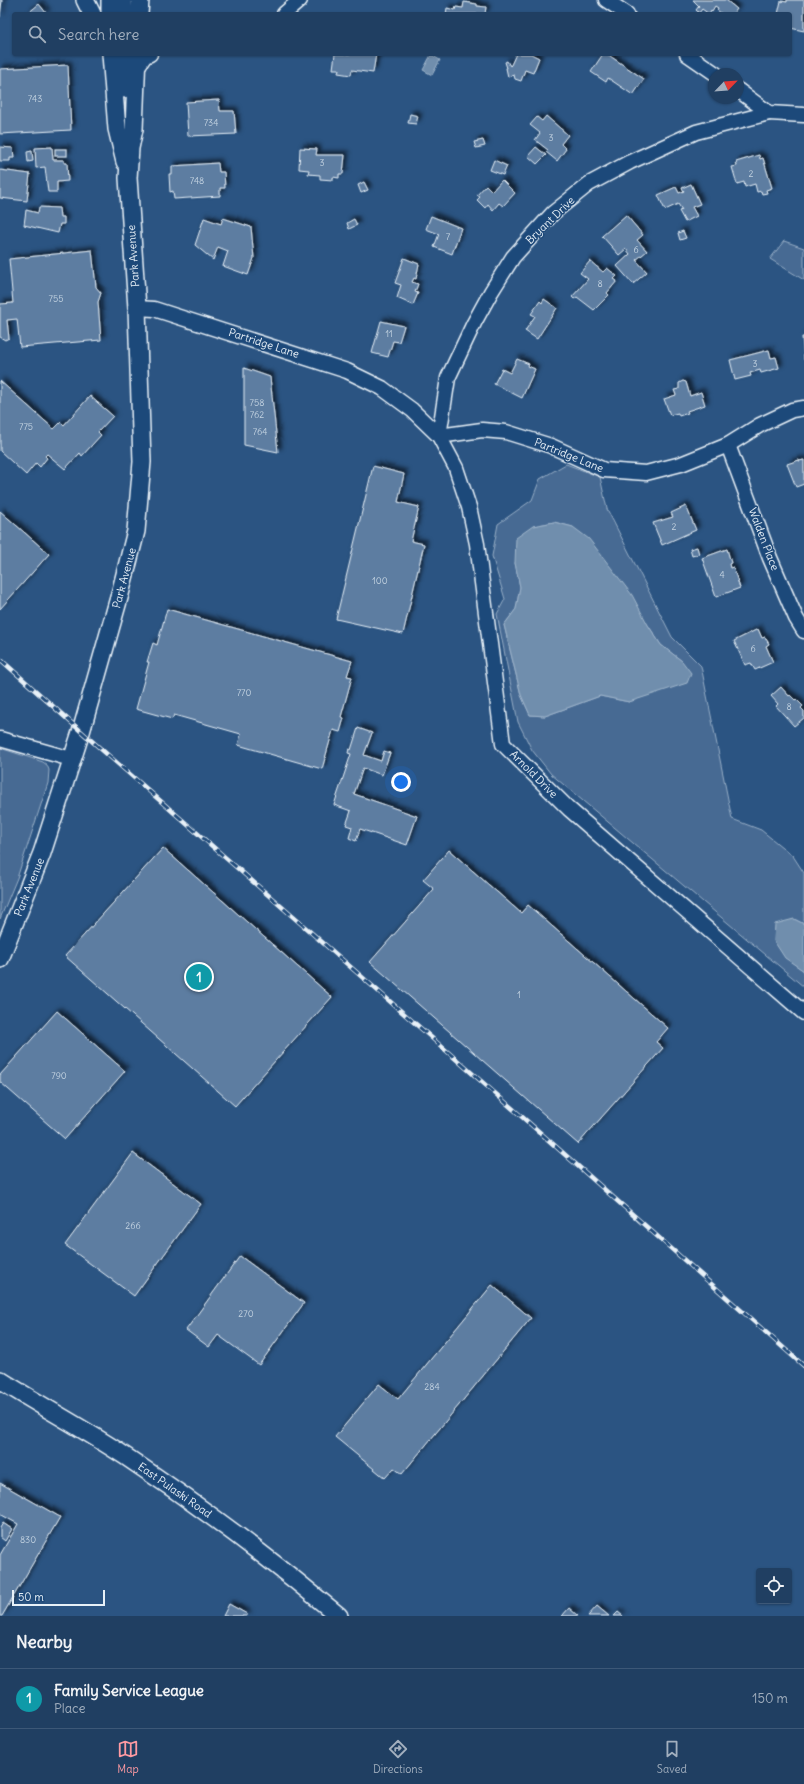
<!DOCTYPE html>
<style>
:root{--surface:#203f62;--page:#284668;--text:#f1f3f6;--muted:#a2afbe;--line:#3d5877;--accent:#ff9aa2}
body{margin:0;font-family:Delius,sans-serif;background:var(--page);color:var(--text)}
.controls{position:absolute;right:12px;bottom:12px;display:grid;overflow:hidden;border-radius:4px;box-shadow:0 1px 3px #0004}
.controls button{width:36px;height:36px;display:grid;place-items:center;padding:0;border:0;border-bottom:1px solid var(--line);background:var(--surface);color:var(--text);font:20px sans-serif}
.compass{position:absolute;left:708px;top:68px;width:36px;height:36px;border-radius:50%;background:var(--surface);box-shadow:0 1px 3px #0004;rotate:65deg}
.scale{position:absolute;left:12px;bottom:10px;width:93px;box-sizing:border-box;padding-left:4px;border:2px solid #e8f1f8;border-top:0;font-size:11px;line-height:14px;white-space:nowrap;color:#e8f1f8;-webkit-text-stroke:3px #1f4a7a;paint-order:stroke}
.you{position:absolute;left:401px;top:782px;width:14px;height:14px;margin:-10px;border:3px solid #fff;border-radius:50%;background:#1a73e8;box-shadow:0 0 0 6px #1a73e833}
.badge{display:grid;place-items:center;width:26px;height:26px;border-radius:50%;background:var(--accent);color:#fff;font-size:13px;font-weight:700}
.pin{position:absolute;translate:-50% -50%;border:2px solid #fff;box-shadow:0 1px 4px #0006}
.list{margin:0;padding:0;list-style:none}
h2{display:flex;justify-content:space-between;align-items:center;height:52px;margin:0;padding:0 16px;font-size:17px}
h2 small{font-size:13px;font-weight:400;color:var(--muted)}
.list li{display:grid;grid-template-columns:26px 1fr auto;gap:12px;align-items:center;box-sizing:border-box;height:60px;padding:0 16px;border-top:1px solid var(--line)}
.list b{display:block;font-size:15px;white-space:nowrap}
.list p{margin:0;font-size:13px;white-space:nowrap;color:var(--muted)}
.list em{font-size:13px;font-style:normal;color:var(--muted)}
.icon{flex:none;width:22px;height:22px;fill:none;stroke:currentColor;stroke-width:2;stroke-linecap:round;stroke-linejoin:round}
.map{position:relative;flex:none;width:804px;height:1616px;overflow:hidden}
.search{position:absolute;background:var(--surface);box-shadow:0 1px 3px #0004;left:12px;right:12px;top:12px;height:44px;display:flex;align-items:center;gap:10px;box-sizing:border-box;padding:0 14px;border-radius:4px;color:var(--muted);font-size:15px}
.sheet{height:112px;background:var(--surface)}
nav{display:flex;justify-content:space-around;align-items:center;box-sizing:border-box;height:56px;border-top:1px solid var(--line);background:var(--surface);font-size:11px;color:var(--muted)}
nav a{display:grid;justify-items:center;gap:2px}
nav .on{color:var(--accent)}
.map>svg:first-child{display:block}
.green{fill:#476b93;stroke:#98aec6;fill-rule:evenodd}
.water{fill:#708ead;stroke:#a0b6cb}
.building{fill:#5d7da1;stroke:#e8f1f8;filter:url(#shadow)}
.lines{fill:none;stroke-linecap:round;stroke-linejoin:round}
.minor-casing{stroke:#e8f1f8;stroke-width:17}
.major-casing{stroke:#e8f1f8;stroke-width:20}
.minor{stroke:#1f4a7a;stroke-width:14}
.major{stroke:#1f4a7a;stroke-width:17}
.rail-casing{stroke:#e8f1f8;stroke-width:4.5}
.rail{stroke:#1f4a7a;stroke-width:3;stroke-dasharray:9;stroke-linecap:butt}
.labels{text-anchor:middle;stroke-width:3;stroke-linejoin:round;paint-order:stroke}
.number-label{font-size:9px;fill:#c5d4e2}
.street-label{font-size:11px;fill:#e8f1f8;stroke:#1f4a7a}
</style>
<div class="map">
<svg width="804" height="1616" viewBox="0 0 804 1616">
<defs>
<filter id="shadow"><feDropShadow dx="3.5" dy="-3.5" stdDeviation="2" flood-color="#0009"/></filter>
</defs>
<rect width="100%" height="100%" fill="#2b5482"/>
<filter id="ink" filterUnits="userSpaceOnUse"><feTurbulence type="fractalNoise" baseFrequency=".025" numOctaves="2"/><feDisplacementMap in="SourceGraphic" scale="8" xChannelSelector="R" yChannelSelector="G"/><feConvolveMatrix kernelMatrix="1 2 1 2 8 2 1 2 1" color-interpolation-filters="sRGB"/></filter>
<g filter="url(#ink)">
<g class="green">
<polygon points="784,241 804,248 804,280 770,259"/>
<path d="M566 464 600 477 607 509 672 637 701 666 732 819 761 830 793 856 804 873V924L794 919 786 958 804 971V987L551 774 532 750 518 722 497 614 505 599 492 556 498 524 532 500 540 479ZM554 522 573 527 648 625 661 645 682 661 650 694 629 702 600 696 545 716 530 715 521 695 504 625 516 609 520 587 515 563 533 526Z"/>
<polygon points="0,748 43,762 47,765 49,770 48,783 17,878 0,919"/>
</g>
<g class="water">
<polygon points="431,55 440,60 432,75 423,70"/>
<polygon points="554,522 573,527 589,539 632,595 648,625 661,645 682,661 691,673 687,683 629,702 600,696 545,716 530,715 521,695 504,625 516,609 520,587 515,563 516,538 533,526"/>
<polygon points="794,919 804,924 804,971 785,958 774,941 775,924"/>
</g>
<g class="building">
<polygon points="0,0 2,0 0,17"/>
<polygon points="693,0 726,0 737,9 733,14 722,14 717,10 718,8 715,6 712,11 711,10 709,14 702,9 699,13 696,10 699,6"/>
<polygon points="787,0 804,0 804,31 790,28 790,14 778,14 781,1 787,2"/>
<polygon points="464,2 477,4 477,6 486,7 485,14 446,14 447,8 455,10 456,7 463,8"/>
<polygon points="39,4 47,14 27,14"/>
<polygon points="335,54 376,54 373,73 352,70 351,75 338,73 339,69 333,69"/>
<polygon points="516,54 531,54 539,58 533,73 525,70 521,81 515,79 514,75 508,77 506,68 507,68 505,62 507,61 510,66 511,65"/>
<polygon points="603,54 607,54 644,79 633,95 608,78 606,82 591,72"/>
<polygon points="68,65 71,130 0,134 0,69"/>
<polygon points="219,100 220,111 234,111 236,134 188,136 186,102"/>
<polygon points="410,114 418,116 416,124 408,123"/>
<polygon points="546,116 568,135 561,144 566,149 557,161 546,152 548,150 535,140 540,133 530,125 537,117 542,121"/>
<polygon points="483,140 485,146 476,148 474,142"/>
<polygon points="0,147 13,148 14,158 10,158 10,161 0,161"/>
<polygon points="52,147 53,160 64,160 64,163 67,163 68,181 57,182 57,192 48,192 45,167 36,168 35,148"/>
<polygon points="536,147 546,155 537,164 528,156"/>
<polygon points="300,148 317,149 316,155 345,155 343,174 339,174 339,178 333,177 333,180 320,179 320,175 308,174 309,170 299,169"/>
<rect x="55" y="149" width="12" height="7"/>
<polygon points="32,151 33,161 28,162 27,152"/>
<polygon points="759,155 760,159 763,158 772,188 766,190 767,193 762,194 761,191 757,192 755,184 745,187 744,182 737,184 732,167 737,166 736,162"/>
<polygon points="494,160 507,166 503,175 490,170"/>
<polygon points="218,163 219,172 224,172 225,188 220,188 220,196 174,199 173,191 170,192 169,174 172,174 172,166"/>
<polygon points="0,170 30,174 27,201 0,198"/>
<polygon points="502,180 515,193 503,206 499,203 493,210 488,204 485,208 477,200 480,197 477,195 486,185 492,191"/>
<polygon points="364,182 368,190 361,193 358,185"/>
<polygon points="691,184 700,204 692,207 697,216 685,222 679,211 682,210 678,204 665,210 658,195 676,187 679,193 684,191 682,188"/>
<polygon points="39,207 59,208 60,217 64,217 64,224 60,224 58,233 24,225 26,210 38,213"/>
<polygon points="626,215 643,235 637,240 647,251 636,260 647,272 633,284 617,266 630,254 626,249 619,255 602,236"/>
<polygon points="431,216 461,228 452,254 434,247 439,234 426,229"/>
<polygon points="204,218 221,224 223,218 251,227 254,258 248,275 223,266 228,251 218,247 213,260 195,245"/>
<polygon points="354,219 357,225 349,229 347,223"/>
<polygon points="683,231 686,238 680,240 678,233"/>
<polygon points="92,250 96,287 101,293 98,302 101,340 20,347 17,319 7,320 9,338 5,340 0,337 0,304 13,303 9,259"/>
<polygon points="404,258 419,264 416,279 414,278 412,282 418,284 415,292 418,293 413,305 397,298 401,285 395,283"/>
<polygon points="590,261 603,272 607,268 617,276 614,279 617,281 607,293 609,295 594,310 577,297 574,299 572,297 588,279 580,273"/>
<polygon points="544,299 557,308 537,339 525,331 535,316 531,314 540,301 542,303"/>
<polygon points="381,321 404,326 399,342 393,341 388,357 372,353"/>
<polygon points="802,337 804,337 804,360"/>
<polygon points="769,350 771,358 776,357 779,368 761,373 760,370 750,373 751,376 735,380 730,360"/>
<polygon points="517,359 529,364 528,366 535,369 522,398 494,384 502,369 510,373"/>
<polygon points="244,368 270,377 278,452 244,445"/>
<polygon points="0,381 54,429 61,422 64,425 90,396 113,416 98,432 101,435 82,456 80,453 65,469 47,454 45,456 47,458 40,467 36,463 26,475 0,451"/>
<polygon points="683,381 686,382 690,396 701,392 705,405 687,411 688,413 679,416 678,413 670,415 664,399 676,395 674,390 679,389 679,383"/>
<polygon points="799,460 799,461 804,460 804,484 796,487 787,464"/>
<polygon points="373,466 404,474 398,502 419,507 411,541 424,544 403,634 336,619"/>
<polygon points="686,506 696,530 662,545 653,523 673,517 671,513"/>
<polygon points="0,511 49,554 0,609"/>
<polygon points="697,547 699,554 692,556 690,549"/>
<polygon points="727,549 731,563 729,564 730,568 733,567 740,588 716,597 702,558"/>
<polygon points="167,609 352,661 347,676 352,677 341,717 344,718 340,732 333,730 322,769 238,745 241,734 174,715 172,719 136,709 149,662 147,662 153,643 157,645"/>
<polygon points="758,629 762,638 765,637 769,644 766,646 773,662 755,670 751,663 745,665 734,641"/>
<polygon points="781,687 789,696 790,695 795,700 796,699 803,706 801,708 804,711 804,718 794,726 776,706 778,704 771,696"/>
<polygon points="358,728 372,733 364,755 381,761 384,751 390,753 382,775 363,768 354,794 417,816 407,845 360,829 356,841 349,838 352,827 346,825 351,811 334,805 351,754 348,753 349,749 351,750"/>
<polygon points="163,848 332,997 235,1106 65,956"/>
<polygon points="449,850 521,913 528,905 668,1028 656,1042 663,1048 578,1144 370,962 434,889 423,880"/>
<polygon points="57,1011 125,1071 65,1139 0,1082 0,1075"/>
<polygon points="133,1153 201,1204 134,1296 65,1245"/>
<polygon points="240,1256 304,1303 259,1365 218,1335 209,1347 186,1330"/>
<polygon points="492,1285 531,1318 402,1474 394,1468 385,1478 335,1437 379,1384 398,1399"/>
<polygon points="0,1483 60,1517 2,1616 0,1616 0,1555 18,1524 0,1514"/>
<polygon points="3,1523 12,1529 5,1541 0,1537 0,1528"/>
<polygon points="229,1604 247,1614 247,1616 223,1616"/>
<polygon points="597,1606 609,1616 588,1616"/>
<polygon points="569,1608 578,1616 562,1616"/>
<polygon points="618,1612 623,1616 614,1616"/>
</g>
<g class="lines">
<defs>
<g id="minor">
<polyline points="606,0 627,14"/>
<polyline points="284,14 300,0"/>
<polyline points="687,54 716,74"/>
<polyline points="136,69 145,56 150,54"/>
<polyline points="738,90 769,113 804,115"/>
<polyline points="769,113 696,132 630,162 589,184 553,213 513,257 491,292 474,323 448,378 439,436 456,468 469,507 477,544 503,744 569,809 804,1013"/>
<polyline points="137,308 154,309 347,371 382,388 412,410 439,436 482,430 506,432 551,446 604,470 646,473 681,464 728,445 760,425 792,410 804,408"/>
<polyline points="728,445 770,558 796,618 804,631"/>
<polyline points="0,739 71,759"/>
</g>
<g id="major">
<polyline points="85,0 92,14"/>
<polyline points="110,0 110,14"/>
<polyline points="123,0 123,14"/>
<polyline points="139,14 140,0"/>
<polyline points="111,54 117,129 125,162"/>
<polyline points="124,54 124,89"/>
<polyline points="0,959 42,853 81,732 120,594 136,531 142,462 137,308 128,178 130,148 134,129 137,54"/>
<path d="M0 1380C41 1406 84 1429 125 1456 199 1505 271 1559 339 1616"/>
</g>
</defs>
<use href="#minor" class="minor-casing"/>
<use href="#major" class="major-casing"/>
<use href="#minor" class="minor"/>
<use href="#major" class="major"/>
<defs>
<polyline id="rail" points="0,659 93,742 536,1129 804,1366"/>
</defs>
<use href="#rail" class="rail-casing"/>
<use href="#rail" class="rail"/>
</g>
</g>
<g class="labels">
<g class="number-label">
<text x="35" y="102">743</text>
<text x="211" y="126">734</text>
<text x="551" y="141">3</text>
<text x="322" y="166">3</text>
<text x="751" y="177">2</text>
<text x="197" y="184">748</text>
<text x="448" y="240">7</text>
<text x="636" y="253">6</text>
<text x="600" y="287">8</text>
<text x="56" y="302">755</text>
<text x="389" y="337">11</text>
<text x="755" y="367">3</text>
<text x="257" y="406">758</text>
<text x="257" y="418">762</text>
<text x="26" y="430">775</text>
<text x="260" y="435">764</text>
<text x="674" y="530">2</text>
<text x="722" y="578">4</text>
<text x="380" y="584">100</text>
<text x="753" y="652">6</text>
<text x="244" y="696">770</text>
<text x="789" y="710">8</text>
<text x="519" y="998">1</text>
<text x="59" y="1079">790</text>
<text x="133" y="1229">266</text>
<text x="246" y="1317">270</text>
<text x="432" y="1390">284</text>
<text x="28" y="1543">830</text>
</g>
<g class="street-label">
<text transform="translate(550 220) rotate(-44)" y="4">Bryant Drive</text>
<text transform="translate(133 256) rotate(-94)" y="4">Park Avenue</text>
<text transform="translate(264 343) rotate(18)" y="4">Partridge Lane</text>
<text transform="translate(569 455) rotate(22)" y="4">Partridge Lane</text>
<text transform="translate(764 539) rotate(69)" y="4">Walden Place</text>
<text transform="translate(124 578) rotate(-75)" y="4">Park Avenue</text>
<text transform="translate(534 774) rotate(45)" y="4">Arnold Drive</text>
<text transform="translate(29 887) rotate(-68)" y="4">Park Avenue</text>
<text transform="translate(175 1490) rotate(35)" y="4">East Pulaski Road</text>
</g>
</g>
</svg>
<div class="controls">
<button><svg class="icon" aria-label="locate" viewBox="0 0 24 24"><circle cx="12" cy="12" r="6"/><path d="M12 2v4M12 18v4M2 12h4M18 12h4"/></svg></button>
</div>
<svg class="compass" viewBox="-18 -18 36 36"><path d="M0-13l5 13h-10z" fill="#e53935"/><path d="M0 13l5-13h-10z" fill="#a2afbe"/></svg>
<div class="scale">50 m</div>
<div class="you"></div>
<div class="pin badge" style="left:199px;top:977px;background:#0f9aa8">1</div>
<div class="search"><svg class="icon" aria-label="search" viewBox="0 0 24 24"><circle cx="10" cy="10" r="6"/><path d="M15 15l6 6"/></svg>Search here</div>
</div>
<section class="sheet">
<h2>Nearby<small></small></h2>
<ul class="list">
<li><span class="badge" style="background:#0f9aa8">1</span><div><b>Family Service League</b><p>Place</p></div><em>150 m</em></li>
</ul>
</section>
<nav>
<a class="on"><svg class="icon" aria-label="map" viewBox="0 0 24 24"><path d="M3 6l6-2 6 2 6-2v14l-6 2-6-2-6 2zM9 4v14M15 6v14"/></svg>Map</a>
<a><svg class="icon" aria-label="directions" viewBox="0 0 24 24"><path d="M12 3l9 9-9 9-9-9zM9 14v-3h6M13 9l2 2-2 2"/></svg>Directions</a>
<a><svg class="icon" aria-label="saved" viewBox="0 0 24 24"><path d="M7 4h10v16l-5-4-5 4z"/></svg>Saved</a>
</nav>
